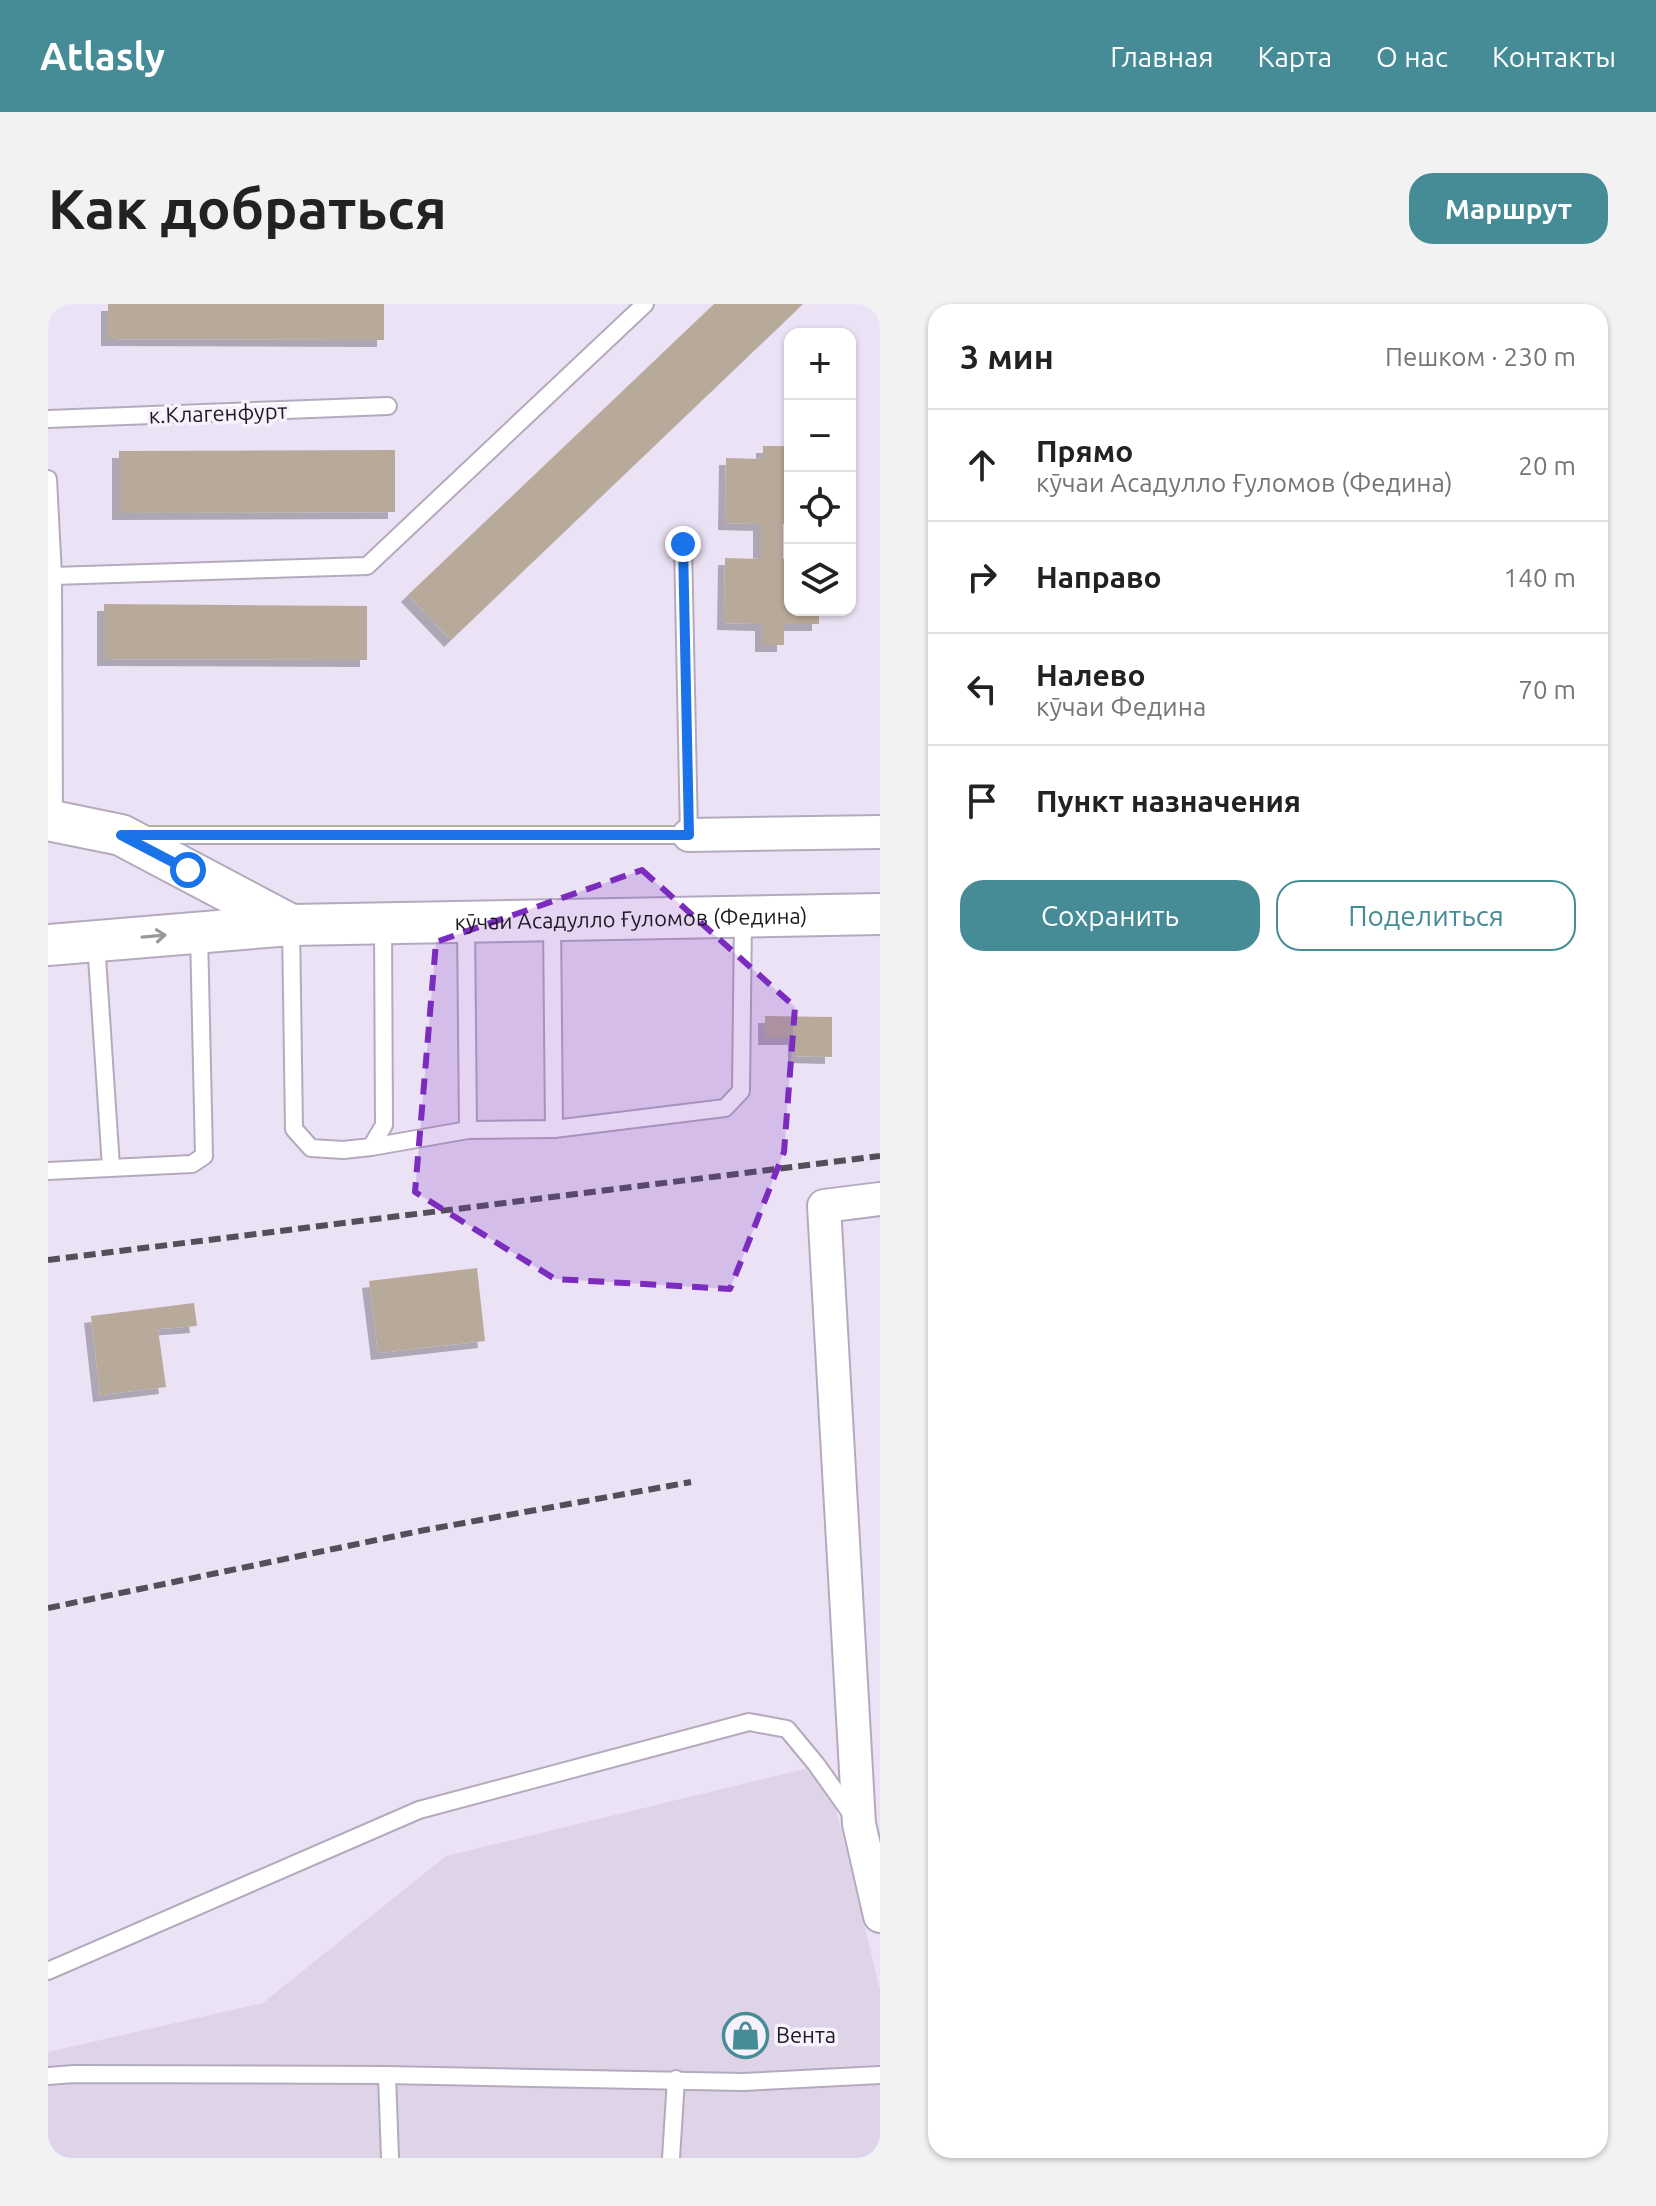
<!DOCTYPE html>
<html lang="ru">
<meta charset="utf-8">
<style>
:root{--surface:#fff;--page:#f2f2f2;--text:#222;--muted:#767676;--line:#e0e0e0;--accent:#468c96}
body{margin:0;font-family:Ubuntu,sans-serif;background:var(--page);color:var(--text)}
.controls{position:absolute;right:24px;top:24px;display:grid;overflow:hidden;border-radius:16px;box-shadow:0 2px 6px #0004}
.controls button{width:72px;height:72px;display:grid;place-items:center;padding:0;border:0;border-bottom:2px solid var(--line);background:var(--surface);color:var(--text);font:40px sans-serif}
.stop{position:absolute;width:24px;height:24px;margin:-18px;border:6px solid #1a73e8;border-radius:50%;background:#fff}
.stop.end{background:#1a73e8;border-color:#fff;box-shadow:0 2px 8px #0008}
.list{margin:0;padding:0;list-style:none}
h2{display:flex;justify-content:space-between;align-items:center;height:104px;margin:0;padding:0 32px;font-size:34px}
h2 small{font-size:26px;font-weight:400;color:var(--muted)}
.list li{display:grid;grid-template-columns:52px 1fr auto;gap:24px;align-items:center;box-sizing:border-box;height:112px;padding:0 32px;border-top:2px solid var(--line)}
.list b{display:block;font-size:30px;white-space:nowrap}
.list p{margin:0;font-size:26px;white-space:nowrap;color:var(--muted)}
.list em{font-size:26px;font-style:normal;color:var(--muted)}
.actions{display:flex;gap:16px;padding:24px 32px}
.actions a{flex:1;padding:18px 0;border:2px solid var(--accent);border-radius:24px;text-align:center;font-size:28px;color:var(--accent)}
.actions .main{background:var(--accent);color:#fff}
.icon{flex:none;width:44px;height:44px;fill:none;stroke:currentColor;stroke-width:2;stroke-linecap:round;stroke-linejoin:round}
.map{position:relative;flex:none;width:832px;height:1854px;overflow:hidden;border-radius:24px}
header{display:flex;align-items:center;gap:48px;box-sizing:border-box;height:112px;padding:0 40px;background:var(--accent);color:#fff}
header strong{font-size:38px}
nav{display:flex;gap:44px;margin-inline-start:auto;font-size:28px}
.intro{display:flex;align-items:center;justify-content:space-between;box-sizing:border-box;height:192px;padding:0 48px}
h1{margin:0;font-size:56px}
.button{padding:20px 36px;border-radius:24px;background:var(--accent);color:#fff;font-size:28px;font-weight:700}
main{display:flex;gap:48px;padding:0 48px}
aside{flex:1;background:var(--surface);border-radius:24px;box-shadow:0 2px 6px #0004}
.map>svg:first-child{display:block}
.industrial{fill:#dfd3e7}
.building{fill:#b8aa9a;filter:url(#shadow)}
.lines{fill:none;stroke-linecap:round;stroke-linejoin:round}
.service-casing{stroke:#b4aabd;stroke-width:20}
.minor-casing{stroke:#b4aabd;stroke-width:36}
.tertiary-casing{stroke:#b4aabd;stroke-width:44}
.service{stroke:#fff;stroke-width:16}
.minor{stroke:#fff;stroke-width:32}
.tertiary{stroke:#fff;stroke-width:40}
.rail{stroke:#534f59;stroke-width:6;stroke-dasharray:12 6;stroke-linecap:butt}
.oneway{stroke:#99989b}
.route{stroke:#1a73e8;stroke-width:10}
.marked{fill:#7b2cbf;fill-opacity:0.2;stroke:#7b2cbf;stroke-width:6;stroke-dasharray:16 10;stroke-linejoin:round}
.labels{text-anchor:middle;stroke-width:7;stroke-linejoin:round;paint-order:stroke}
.street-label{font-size:22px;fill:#1d1a21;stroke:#f7f1fd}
.poi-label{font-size:22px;fill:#1d1a21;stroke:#f7f1fd;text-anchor:start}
</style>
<header>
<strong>Atlasly</strong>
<nav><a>Главная</a><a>Карта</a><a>О нас</a><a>Контакты</a></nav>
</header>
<div class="intro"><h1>Как добраться</h1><a class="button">Маршрут</a></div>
<main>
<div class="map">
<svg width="832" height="1854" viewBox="0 0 832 1854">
<defs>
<filter id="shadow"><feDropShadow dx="-7" dy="7" stdDeviation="0" flood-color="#0004"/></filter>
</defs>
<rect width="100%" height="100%" fill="#ece2f5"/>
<polygon class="industrial" points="777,1460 832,1686 832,1854 0,1854 0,1748 215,1699 398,1552"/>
<g class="building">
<polygon points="60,0 336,0 336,36 60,35"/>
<polygon points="666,0 755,0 403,336 360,291"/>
<polygon points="715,142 738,142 737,155 742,155 742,220 735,220 735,255 742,255 742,306 771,306 771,320 736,320 736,341 714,341 714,320 676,319 677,254 712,255 712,220 677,219 678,154 715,155"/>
<polygon points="347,146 347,208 71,209 71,147"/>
<polygon points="56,300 319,302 319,356 56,355"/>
<polygon points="717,712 784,713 784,753 747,752 747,734 717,734"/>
<polygon points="429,964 437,1037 330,1049 321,977"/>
<polygon points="146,999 149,1022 110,1025 118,1083 52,1091 43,1012"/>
</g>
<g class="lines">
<defs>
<g id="service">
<polyline points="0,115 340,102"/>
<polyline points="0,175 5,272 6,516"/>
<polyline points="5,272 319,262 597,0"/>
<polyline points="94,531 641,531 635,240"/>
<polyline points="504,616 506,825"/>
<polyline points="418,618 420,826"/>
<polyline points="243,621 246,825 263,844 295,846 323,843 336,821 335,619"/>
<polyline points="48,638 63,863"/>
<polyline points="323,843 420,826 506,825 677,804 693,787 695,613"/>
<polyline points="0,867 144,860 156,852 151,628"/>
<polyline points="0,1667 371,1506 701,1418 739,1425 768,1460 805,1512"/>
<polyline points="339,1771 342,1854"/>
<polyline points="0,1772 26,1770 339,1771 695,1778 832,1771"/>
<polyline points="623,1854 628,1775"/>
</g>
<g id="minor">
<polyline points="641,531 832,528"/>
<polyline points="832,895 776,902 811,1520 832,1612"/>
</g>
<g id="tertiary">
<polyline points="0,516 73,531 243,621 0,641"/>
<path id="s1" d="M243 621 832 610"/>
</g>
</defs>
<use href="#service" class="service-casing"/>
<use href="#minor" class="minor-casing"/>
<use href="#tertiary" class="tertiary-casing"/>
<use href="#service" class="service"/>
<use href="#minor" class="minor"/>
<use href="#tertiary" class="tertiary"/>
<g class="rail">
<polyline points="0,956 832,852"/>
<polyline points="0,1304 377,1226 643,1178"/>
</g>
</g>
<defs><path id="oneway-shaft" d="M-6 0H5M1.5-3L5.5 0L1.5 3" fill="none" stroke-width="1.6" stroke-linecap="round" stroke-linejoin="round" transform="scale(2)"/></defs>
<use class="oneway" href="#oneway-shaft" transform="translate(106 632) rotate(-5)"/>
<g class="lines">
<polyline class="route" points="140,566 73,531 641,531 635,240"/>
</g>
<path class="marked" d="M594 566 747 703 736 848 682 985 507 975 367 888 388 638Z"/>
<defs>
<symbol id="shop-ring" viewBox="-11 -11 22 22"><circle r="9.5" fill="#f7f1fd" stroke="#468c96" stroke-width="1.5"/><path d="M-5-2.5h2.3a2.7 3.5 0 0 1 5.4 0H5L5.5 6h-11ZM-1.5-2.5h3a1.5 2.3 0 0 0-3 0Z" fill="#468c96"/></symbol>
</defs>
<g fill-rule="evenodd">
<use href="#shop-ring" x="672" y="1706" width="51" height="51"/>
</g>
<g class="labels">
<g class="street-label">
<text transform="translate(170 109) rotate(-2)" y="8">к.Клагенфурт</text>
<text dy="8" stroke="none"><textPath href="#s1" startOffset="340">кӯчаи Асадулло Ғуломов (Федина)</textPath></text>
</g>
<g class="poi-label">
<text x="728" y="1739">Вента</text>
</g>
</g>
</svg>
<div class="controls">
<button>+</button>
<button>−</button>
<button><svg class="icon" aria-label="locate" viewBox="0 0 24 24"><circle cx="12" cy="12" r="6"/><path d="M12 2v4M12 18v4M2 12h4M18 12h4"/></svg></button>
<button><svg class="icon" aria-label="layers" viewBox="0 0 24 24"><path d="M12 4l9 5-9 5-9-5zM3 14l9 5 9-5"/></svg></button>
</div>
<div class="stop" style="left:140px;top:566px"></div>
<div class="stop end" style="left:635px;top:240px"></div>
</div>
<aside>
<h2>3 мин<small>Пешком · 230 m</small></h2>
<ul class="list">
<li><svg class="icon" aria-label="ahead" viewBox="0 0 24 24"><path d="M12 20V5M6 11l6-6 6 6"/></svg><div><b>Прямо</b><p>кӯчаи Асадулло Ғуломов (Федина)</p></div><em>20 m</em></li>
<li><svg class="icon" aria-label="right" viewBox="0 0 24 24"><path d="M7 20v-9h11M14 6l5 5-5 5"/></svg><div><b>Направо</b></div><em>140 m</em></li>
<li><svg class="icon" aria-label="left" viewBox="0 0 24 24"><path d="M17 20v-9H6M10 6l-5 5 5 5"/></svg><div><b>Налево</b><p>кӯчаи Федина</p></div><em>70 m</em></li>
<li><svg class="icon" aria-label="arrive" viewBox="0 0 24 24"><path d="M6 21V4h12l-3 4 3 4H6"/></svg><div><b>Пункт назначения</b></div></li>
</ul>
<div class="actions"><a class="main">Сохранить</a><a>Поделиться</a></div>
</aside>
</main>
